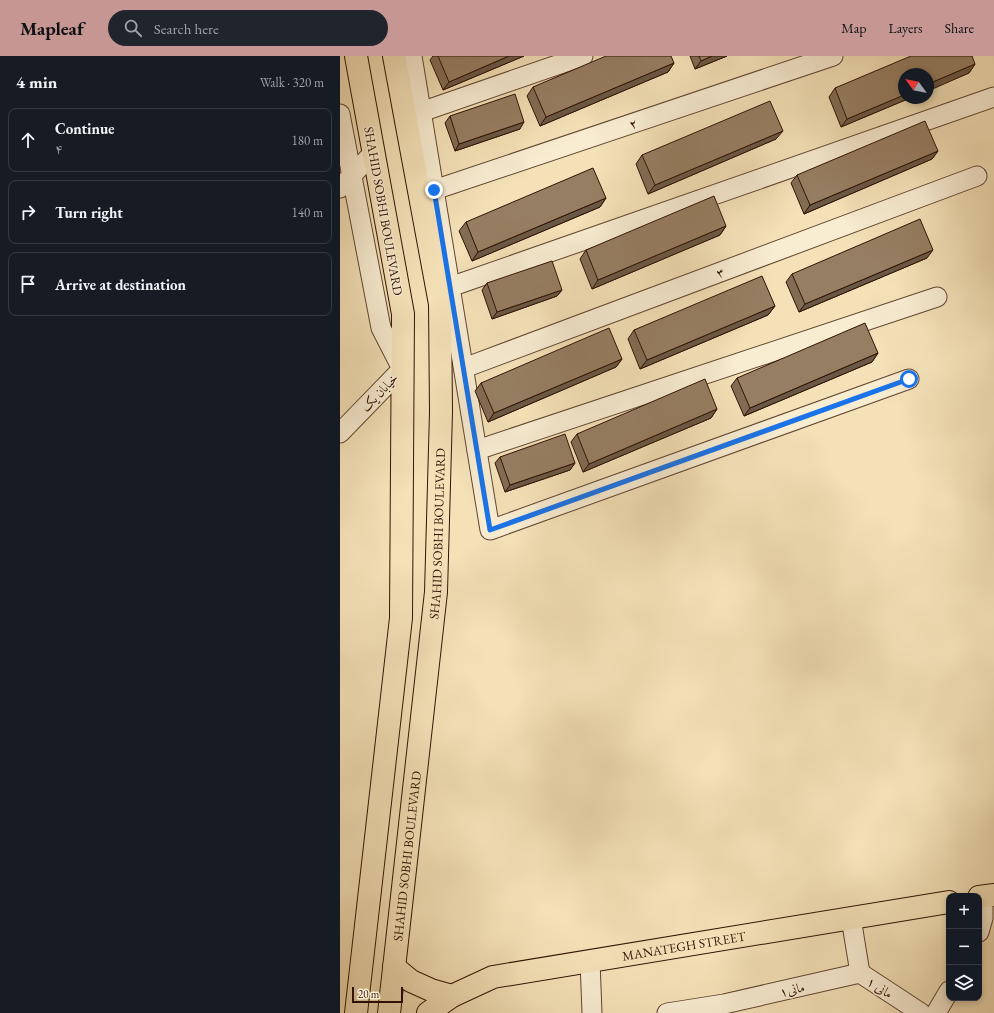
<!DOCTYPE html>
<meta charset="utf-8">
<style>
:root{--surface:#171b24;--page:#20242c;--text:#f1f3f6;--muted:#9ea1a6;--line:#363941;--accent:#c59692}
body{margin:0;font-family:"EB Garamond",Amiri,serif;background:var(--page);color:var(--text)}
.controls{position:absolute;right:12px;bottom:12px;display:grid;overflow:hidden;border-radius:8px;box-shadow:0 2px 6px #0003}
.controls button{width:36px;height:36px;display:grid;place-items:center;padding:0;border:0;border-bottom:1px solid var(--line);background:var(--surface);color:var(--text);font:20px sans-serif}
.compass{position:absolute;left:558px;top:12px;width:36px;height:36px;border-radius:50%;background:var(--surface);box-shadow:0 2px 6px #0003;rotate:303deg}
.scale{position:absolute;left:12px;bottom:10px;width:51px;box-sizing:border-box;padding-left:4px;border:2px solid #301304;border-top:0;font-size:11px;line-height:14px;white-space:nowrap;color:#301304;-webkit-text-stroke:3px #f8ecd1;paint-order:stroke}
.stop{position:absolute;width:12px;height:12px;margin:-9px;border:3px solid #1a73e8;border-radius:50%;background:#fff}
.stop.end{background:#1a73e8;border-color:#fff;box-shadow:0 1px 4px #0008}
.list{margin:0;padding:0;list-style:none}
h2{display:flex;justify-content:space-between;align-items:center;height:52px;margin:0;padding:0 16px;font-size:17px}
h2 small{font-size:13px;font-weight:400;color:var(--muted)}
.list li{display:grid;grid-template-columns:26px 1fr auto;gap:12px;align-items:center;box-sizing:border-box;height:64px;margin:0 8px 8px;padding:0 8px;border:1px solid var(--line);border-radius:8px}
.list b{display:block;font-size:15px;white-space:nowrap}
.list p{margin:0;font-size:13px;white-space:nowrap;color:var(--muted)}
.list em{font-size:13px;font-style:normal;color:var(--muted)}
.icon{flex:none;width:22px;height:22px;fill:none;stroke:currentColor;stroke-width:2;stroke-linecap:round;stroke-linejoin:round}
.map{position:relative;flex:none;width:654px;height:957px;overflow:hidden}
header{display:flex;align-items:center;gap:24px;box-sizing:border-box;height:56px;padding:0 20px;background:var(--accent);color:#111}
header strong{font-size:19px}
nav{display:flex;gap:22px;margin-inline-start:auto;font-size:14px}
.search{width:280px;height:36px;background:var(--page);display:flex;align-items:center;gap:10px;box-sizing:border-box;padding:0 14px;border-radius:22px;color:var(--muted);font-size:15px}
main{display:flex}
aside{flex:1;background:var(--surface)}
.map>svg:first-child{display:block}
.lines{fill:none;stroke-linecap:round;stroke-linejoin:round}
.minor-casing{stroke:#614631;stroke-width:21}
.major-casing{stroke:#301304;stroke-width:24}
.minor{stroke:#f8ecd1;stroke-width:19}
.major{stroke:#f4e1b8;stroke-width:22}
.wall{fill:#816c54;stroke:#301304}
.shaded-wall{fill:#695845;stroke:#301304}
.building{fill:#967e62;stroke:#301304}
.route{stroke:#1a73e8;stroke-width:5}
.labels{text-anchor:middle;stroke-width:3;stroke-linejoin:round;paint-order:stroke}
.street-label{font-size:13px;fill:#301304;stroke:#f8ecd1}
</style>
<header>
<strong>Mapleaf</strong>
<div class="search"><svg class="icon" aria-label="search" viewBox="0 0 24 24"><circle cx="10" cy="10" r="6"/><path d="M15 15l6 6"/></svg>Search here</div>
<nav><a>Map</a><a>Layers</a><a>Share</a></nav>
</header>
<main>
<aside>
<h2>4 min<small>Walk · 320 m</small></h2>
<ul class="list">
<li><svg class="icon" aria-label="ahead" viewBox="0 0 24 24"><path d="M12 20V5M6 11l6-6 6 6"/></svg><div><b>Continue</b><p>۴</p></div><em>180 m</em></li>
<li><svg class="icon" aria-label="right" viewBox="0 0 24 24"><path d="M7 20v-9h11M14 6l5 5-5 5"/></svg><div><b>Turn right</b></div><em>140 m</em></li>
<li><svg class="icon" aria-label="arrive" viewBox="0 0 24 24"><path d="M6 21V4h12l-3 4 3 4H6"/></svg><div><b>Arrive at destination</b></div></li>
</ul>
</aside>
<div class="map">
<svg width="654" height="957" viewBox="0 0 654 957">
<rect width="100%" height="100%" fill="#f4e1b8"/>
<filter id="stains"><feTurbulence type="fractalNoise" baseFrequency=".005" numOctaves="4"/><feColorMatrix values="0 0 0 0 .2 0 0 0 0 .09 0 0 0 0 .02 0 0 0 .5 -.17"/></filter>
<radialGradient id="worn" r=".72"><stop offset=".6" stop-color="#630" stop-opacity="0"/><stop offset="1" stop-color="#630" stop-opacity=".3"/></radialGradient>
<g class="lines">
<defs>
<g id="minor">
<polyline points="72,0 150,474 569,323"/>
<polyline points="81,56 243,0"/>
<polyline points="0,58 41,272 62,313 0,377"/>
<polyline points="0,132 34,96"/>
<polyline points="94,134 493,0"/>
<polyline points="110,231 654,41"/>
<polyline points="124,312 637,120"/>
<polyline points="137,394 597,241"/>
<polyline points="511,862 520,917"/>
<polyline points="639,876 643,862 643,840"/>
<polyline points="250,905 252,957"/>
<polyline points="520,917 581,957"/>
<polyline points="327,957 384,948 520,917"/>
<polyline points="596,957 609,935"/>
</g>
<g id="major">
<polyline points="639,841 654,839"/>
<polyline points="54,911 71,925 91,934 112,940"/>
<polyline points="16,957 61,562 63,258 16,0"/>
<path id="s1" d="M49 957 96 536 101 356 100 248 54 0"/>
<path id="s2" d="M88 957 112 940 153 921 609 846"/>
</g>
</defs>
<use href="#minor" class="minor-casing"/>
<use href="#major" class="major-casing"/>
<use href="#minor" class="minor"/>
<use href="#major" class="major"/>
</g>
<g class="wall">
<polygon points="93,0 184,0 103,34 90,4"/>
<polygon points="350,0 387,0 355,13"/>
<polygon points="334,7 328,16 200,70 187,40 193,31"/>
<polygon points="635,8 629,17 564,42 570,42 501,71 489,41 495,32"/>
<polygon points="110,60 180,73 115,95 105,67"/>
<polygon points="436,83 308,138 296,108 302,99"/>
<polygon points="598,95 592,103 464,158 451,127 457,119"/>
<polygon points="266,142 260,151 132,205 119,175 126,166"/>
<polygon points="386,170 380,179 252,233 240,203 246,194"/>
<polygon points="587,202 459,256 446,226 452,218"/>
<polygon points="147,227 222,234 217,240 152,263 142,234"/>
<polygon points="435,250 428,259 300,313 288,283 294,274"/>
<polygon points="538,297 532,306 404,360 391,330 397,322"/>
<polygon points="282,303 276,311 148,366 135,335 141,327"/>
<polygon points="377,353 371,362 243,416 231,386 237,378"/>
<polygon points="160,401 235,407 230,414 165,436 155,407"/>
</g>
<g class="shaded-wall">
<polygon points="169,0 184,0 103,34 109,26"/>
<polygon points="372,0 387,0 355,13 361,5"/>
<polygon points="334,7 328,16 200,70 206,61"/>
<polygon points="635,8 629,17 588,35 588,28"/>
<polygon points="564,39 564,42 570,42 501,71 507,63"/>
<polygon points="184,66 180,73 115,95 119,88"/>
<polygon points="443,75 436,83 308,138 315,129"/>
<polygon points="598,95 592,103 464,158 470,149"/>
<polygon points="266,142 260,151 132,205 138,196"/>
<polygon points="386,170 380,179 252,233 258,224"/>
<polygon points="593,194 587,202 459,256 465,248"/>
<polygon points="222,234 217,240 152,263 157,256"/>
<polygon points="435,250 428,259 300,313 307,304"/>
<polygon points="538,297 532,306 404,360 410,352"/>
<polygon points="282,303 276,311 148,366 154,357"/>
<polygon points="377,353 371,362 243,416 249,408"/>
<polygon points="235,407 230,414 165,436 170,429"/>
</g>
<g class="building">
<polygon points="98,0 169,0 109,26"/>
<polygon points="266,0 331,0 334,7 206,61 193,31"/>
<polygon points="359,0 372,0 361,5"/>
<polygon points="571,0 632,0 635,8 588,28 588,18 564,18 564,39 507,63 495,32"/>
<polygon points="175,38 184,66 119,88 110,60"/>
<polygon points="430,45 443,75 315,129 302,99"/>
<polygon points="585,65 598,95 470,149 457,119"/>
<polygon points="253,112 266,142 138,196 126,166"/>
<polygon points="374,140 386,170 258,224 246,194"/>
<polygon points="580,163 593,194 465,248 452,218"/>
<polygon points="212,205 222,234 157,256 147,227"/>
<polygon points="422,220 435,250 307,304 294,274"/>
<polygon points="525,267 538,297 410,352 397,322"/>
<polygon points="269,272 282,303 154,357 141,327"/>
<polygon points="365,323 377,353 249,408 237,378"/>
<polygon points="225,378 235,407 170,429 160,401"/>
</g>
<g class="lines">
<polyline class="route" points="94,134 150,474 569,323"/>
</g>
<g class="labels">
<g class="street-label">
<text transform="translate(293 67) rotate(-19)" y="5">۲</text>
<text transform="translate(44 155) rotate(80)" y="5">SHAHID SOBHI BOULEVARD</text>
<text transform="translate(380 216) rotate(-21)" y="5">۳</text>
<text transform="translate(39 336) rotate(-46)" y="5">خیابان یک</text>
<text dy="5" stroke="none"><textPath href="#s1" startOffset="482">SHAHID SOBHI BOULEVARD</textPath></text>
<text dy="5" stroke="none"><textPath href="#s1" startOffset="158">SHAHID SOBHI BOULEVARD</textPath></text>
<text dy="5" stroke="none"><textPath href="#s2" startOffset="268">MANATEGH STREET</textPath></text>
<text transform="translate(540 931) rotate(33)" y="5">مانی ۱</text>
<text transform="translate(452 933) rotate(-13)" y="5">مانی۱</text>
</g>
</g>
<rect width="100%" height="100%" filter="url(#stains)"/>
<rect width="100%" height="100%" fill="url(#worn)"/>
</svg>
<div class="controls">
<button>+</button>
<button>−</button>
<button><svg class="icon" aria-label="layers" viewBox="0 0 24 24"><path d="M12 4l9 5-9 5-9-5zM3 14l9 5 9-5"/></svg></button>
</div>
<svg class="compass" viewBox="-18 -18 36 36"><path d="M0-13l5 13h-10z" fill="#e53935"/><path d="M0 13l5-13h-10z" fill="#9ea1a6"/></svg>
<div class="scale">20 m</div>
<div class="stop" style="left:569px;top:323px"></div>
<div class="stop end" style="left:94px;top:134px"></div>
</div>
</main>
